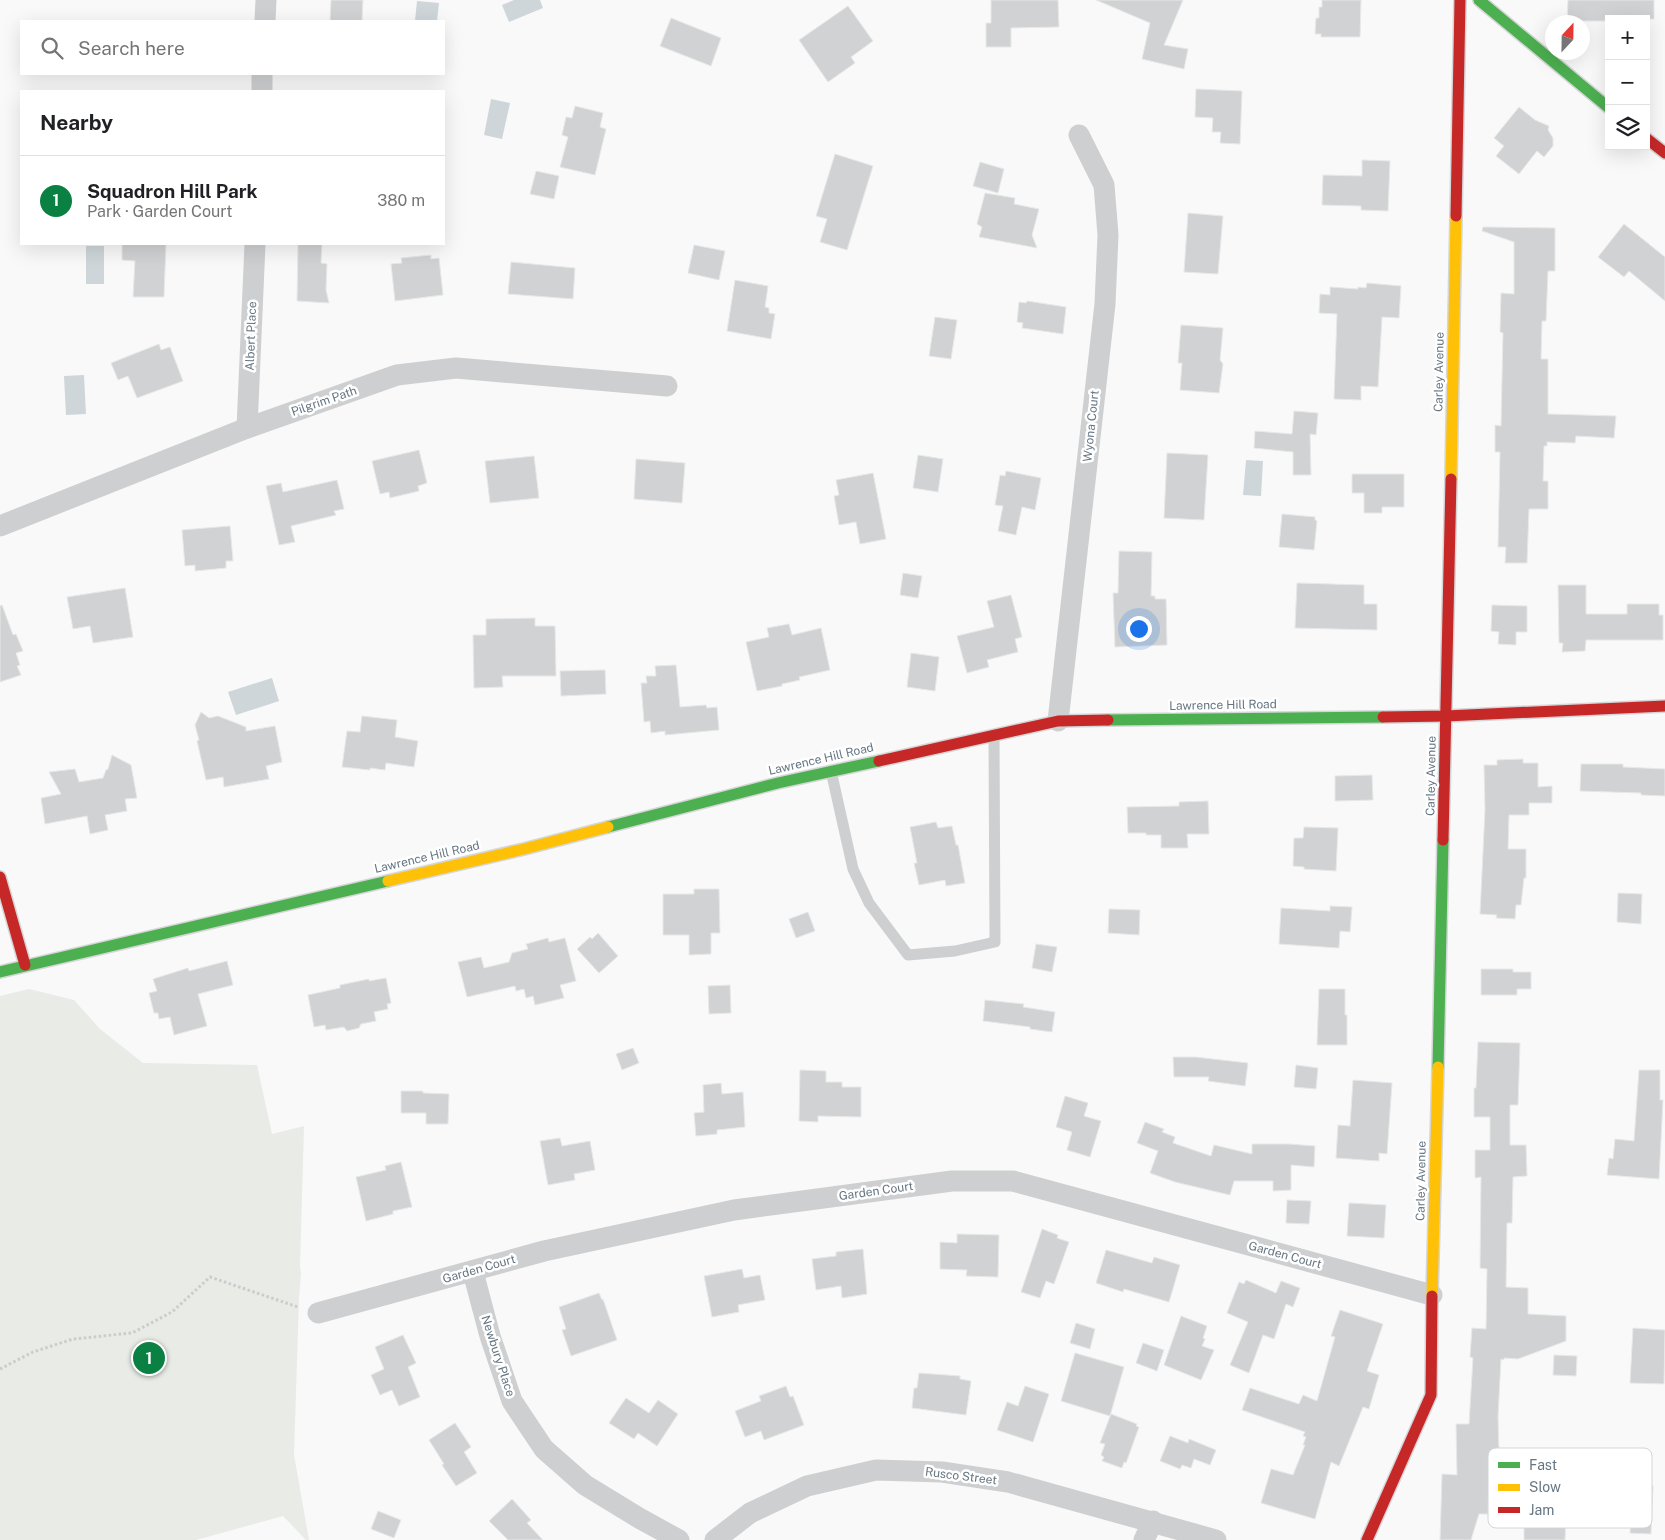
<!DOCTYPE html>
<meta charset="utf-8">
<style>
:root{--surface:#fff;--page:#f6f6f6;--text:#202124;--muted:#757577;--line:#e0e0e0;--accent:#0b8043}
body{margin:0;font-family:"Public Sans",sans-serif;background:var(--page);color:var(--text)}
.controls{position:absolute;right:15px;top:15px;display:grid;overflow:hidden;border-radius:0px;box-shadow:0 5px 20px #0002}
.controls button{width:45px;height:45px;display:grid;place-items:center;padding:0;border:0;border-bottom:1px solid var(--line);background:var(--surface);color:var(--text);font:25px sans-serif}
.compass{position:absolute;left:1545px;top:15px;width:45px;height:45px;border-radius:50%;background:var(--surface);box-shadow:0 5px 20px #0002;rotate:22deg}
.you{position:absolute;left:1138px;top:628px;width:18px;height:18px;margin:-12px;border:4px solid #fff;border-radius:50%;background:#1a73e8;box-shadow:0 0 0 8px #1a73e833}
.badge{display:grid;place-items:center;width:32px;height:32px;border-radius:50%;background:var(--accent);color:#fff;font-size:16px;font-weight:700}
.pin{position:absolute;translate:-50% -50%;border:2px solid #fff;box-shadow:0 1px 5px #0006}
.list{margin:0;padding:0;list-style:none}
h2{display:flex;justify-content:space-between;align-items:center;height:65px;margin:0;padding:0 20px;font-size:21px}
h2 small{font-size:16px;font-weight:400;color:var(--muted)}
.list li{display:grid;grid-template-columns:32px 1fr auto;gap:15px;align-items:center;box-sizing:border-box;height:90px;padding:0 20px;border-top:1px solid var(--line)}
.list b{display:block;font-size:19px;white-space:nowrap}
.list p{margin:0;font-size:16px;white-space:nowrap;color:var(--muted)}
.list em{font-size:16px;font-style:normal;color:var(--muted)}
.icon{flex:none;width:28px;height:28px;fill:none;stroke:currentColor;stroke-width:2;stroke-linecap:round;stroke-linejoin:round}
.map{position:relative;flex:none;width:1665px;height:1540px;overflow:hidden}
.search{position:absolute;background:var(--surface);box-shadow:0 5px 20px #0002;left:20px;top:20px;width:425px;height:55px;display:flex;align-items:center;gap:12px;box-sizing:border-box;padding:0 18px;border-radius:0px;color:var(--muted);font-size:19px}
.panel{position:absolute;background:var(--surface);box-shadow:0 5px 20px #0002;left:20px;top:90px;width:425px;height:155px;border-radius:0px}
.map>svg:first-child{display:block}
.green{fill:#e8ebe6}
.water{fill:#ced6d9}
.building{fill:#d0d2d3;stroke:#e8e8e8}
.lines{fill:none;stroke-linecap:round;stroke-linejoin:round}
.fast-casing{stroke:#d5d6d7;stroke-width:14}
.slow-casing{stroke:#d5d6d7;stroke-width:14}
.jam-casing{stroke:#d5d6d7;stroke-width:14}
.path{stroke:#cbcccd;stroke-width:3;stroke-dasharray:2.5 2.5;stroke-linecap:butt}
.lane{stroke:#cecfd0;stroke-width:11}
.street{stroke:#cecfd0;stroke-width:21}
.fast{stroke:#4caf50;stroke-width:11}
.slow{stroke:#ffc107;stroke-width:11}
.jam{stroke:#c62828;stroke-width:11}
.labels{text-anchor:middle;stroke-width:5;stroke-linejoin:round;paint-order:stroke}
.street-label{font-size:12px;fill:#657683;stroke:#fff}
.key{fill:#fff;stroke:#d1d6da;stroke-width:1}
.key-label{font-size:14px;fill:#657683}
</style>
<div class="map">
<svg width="1665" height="1540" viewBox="0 0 1665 1540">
<rect width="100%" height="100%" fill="#f9f9f9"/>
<polygon class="green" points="29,989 74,1000 100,1029 143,1063 257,1065 272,1134 304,1126 300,1266 301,1273 299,1298 294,1455 309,1540 306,1540 283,1516 196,1540 0,1540 0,996"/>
<g class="water">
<polygon points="514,0 540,0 543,8 509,22 502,5"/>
<polygon points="417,1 439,3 437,21 415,21"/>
<polygon points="491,99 510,103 502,139 484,135"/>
<rect x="86" y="246" width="18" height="38"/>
<polygon points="84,375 86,414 66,415 64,376"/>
<polygon points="1246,460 1263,461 1261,496 1243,495"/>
<polygon points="272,678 279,701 236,715 228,692"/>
</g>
<g class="building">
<polygon points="331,0 363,0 362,21 330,21"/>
<polygon points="991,0 1058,0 1059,27 1011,28 1011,47 986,47 986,23 991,23"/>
<polygon points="1096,0 1183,0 1164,45 1188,49 1184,69 1142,59 1150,23"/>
<polygon points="1322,0 1361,0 1360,37 1321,37 1321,34 1315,34 1316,18 1319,18 1319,7 1322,7"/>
<polygon points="1568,0 1654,0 1654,19 1609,19 1609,21 1567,21"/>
<polygon points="848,6 873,41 851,57 855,63 828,82 799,40"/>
<polygon points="671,18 721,38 711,66 660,46"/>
<polygon points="1196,89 1242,91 1240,144 1220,143 1221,132 1212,132 1213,118 1195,117"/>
<polygon points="575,106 603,113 600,127 606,129 595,175 560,167 568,137 562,135 566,117 572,118"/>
<polygon points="1519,107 1535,120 1549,126 1548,130 1553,138 1553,146 1544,157 1537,151 1519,174 1496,156 1504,146 1494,138"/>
<polygon points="835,154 873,166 847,250 820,242 827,219 816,216"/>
<polygon points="1362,160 1390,161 1388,211 1361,210 1361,206 1322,205 1323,175 1362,176"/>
<polygon points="980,162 1004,169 998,193 973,186"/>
<polygon points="536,171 559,176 554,199 530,194"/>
<polygon points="985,193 1015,198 1014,204 1039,209 1032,235 1037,248 979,237 982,227 977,224"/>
<polygon points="1188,213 1223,216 1218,274 1184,272"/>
<polygon points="1624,224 1665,257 1665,301 1629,271 1624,277 1598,257"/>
<polygon points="1483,227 1555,228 1555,271 1548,271 1546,321 1542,321 1541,359 1548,359 1548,414 1616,416 1614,438 1576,436 1575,443 1547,442 1547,446 1544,446 1543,481 1548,481 1548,509 1529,509 1527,563 1505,563 1506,547 1498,547 1500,452 1495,452 1495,425 1501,426 1503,333 1500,332 1501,293 1514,294 1514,242 1482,231"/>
<polygon points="122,244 166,244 164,297 133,297 135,261 122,260"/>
<polygon points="298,244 322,244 321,263 327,264 326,290 329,303 297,301"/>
<polygon points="694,245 725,251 719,280 688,273"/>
<polygon points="431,255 431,259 439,258 443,295 395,301 391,264 402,263 401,258"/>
<polygon points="511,262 575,268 573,299 508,294"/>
<polygon points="735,280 768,286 765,307 769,308 769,313 775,314 771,339 727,331"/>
<polygon points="1367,283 1401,286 1399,318 1382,317 1378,387 1361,386 1361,400 1334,399 1337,314 1319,313 1320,294 1330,295 1330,287 1358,289 1358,287 1366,288"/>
<polygon points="1027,301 1066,307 1063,334 1022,328 1023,323 1017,322 1019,302 1026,303"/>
<polygon points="935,317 957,320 951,359 929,356"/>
<polygon points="1181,325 1223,328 1220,360 1223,364 1219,393 1180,390 1182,363 1178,363"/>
<polygon points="159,344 161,350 170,347 183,381 137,398 128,376 118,380 111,363"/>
<polygon points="1294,411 1318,413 1316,435 1310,434 1311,475 1293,475 1293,452 1254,448 1255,431 1292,434"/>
<polygon points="419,450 427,483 418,486 419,491 390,498 389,492 380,494 372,461"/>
<polygon points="1167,453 1208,455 1204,520 1164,518"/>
<polygon points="918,455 943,459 938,492 913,488"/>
<polygon points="534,456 539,498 490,503 485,461"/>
<polygon points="636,459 685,463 682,503 634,499"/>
<polygon points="1006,471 1041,478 1035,510 1022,507 1016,535 998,531 1003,506 995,505 1000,475 1005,476"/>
<polygon points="873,473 886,539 860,544 856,522 839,525 834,496 839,495 836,480"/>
<polygon points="1352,474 1404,474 1404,507 1382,507 1382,513 1364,513 1364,493 1352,493"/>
<polygon points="337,480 344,509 334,511 336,515 291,526 295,542 279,545 266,486 281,483 283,492"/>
<polygon points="1282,514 1315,517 1315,520 1317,521 1314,550 1279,547"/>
<polygon points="230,526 233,561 226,561 226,568 195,571 195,565 185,566 182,530"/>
<polygon points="1119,551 1152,552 1151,596 1155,596 1155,599 1166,599 1167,645 1115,647 1113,593 1118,593"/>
<polygon points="903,573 922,576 918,598 900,595"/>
<polygon points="1297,583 1364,585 1364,604 1377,604 1377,630 1295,628"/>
<polygon points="1558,585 1586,585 1586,614 1627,614 1627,604 1659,604 1659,615 1663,615 1663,640 1586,640 1585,651 1562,652 1563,643 1559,643"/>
<polygon points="125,588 133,637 93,643 90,626 73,629 67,597"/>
<polygon points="1011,595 1022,637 1015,639 1018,652 987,660 989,667 967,673 957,636 994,627 987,601"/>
<polygon points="2,605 13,635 16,634 23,651 16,653 20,665 17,666 21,675 0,682 0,606"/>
<polygon points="1492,605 1527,606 1527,632 1516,632 1516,645 1498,644 1499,632 1491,631"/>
<polygon points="535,618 535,626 555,626 556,676 502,676 503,687 474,688 473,635 486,635 486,619"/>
<polygon points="789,624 792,635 821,628 830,670 799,677 800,680 782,684 782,686 757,691 746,642 769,637 767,628"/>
<polygon points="911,653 939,657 935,691 907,687"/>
<polygon points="676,665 680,707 706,705 707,708 717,707 719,730 665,735 665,731 651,733 650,721 644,722 641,683 647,683 646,676 656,676 655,666"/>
<polygon points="605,670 606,694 561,696 560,671"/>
<polygon points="201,712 209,718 218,716 246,727 246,731 275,726 282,762 266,766 269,779 224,787 223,777 206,780 197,741 199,740 195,725"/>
<polygon points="362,716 397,720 395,737 418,741 414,767 386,763 385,770 370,768 370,770 342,767 347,731 360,732"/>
<polygon points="112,755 131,765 137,798 125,799 127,811 105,815 108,830 90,834 87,816 45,824 41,798 61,794 49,772 75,769 79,782 103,778 106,770 108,769"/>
<polygon points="1523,759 1523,763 1538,763 1538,787 1552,786 1552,803 1529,803 1529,815 1509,815 1508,849 1526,849 1526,878 1524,878 1521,905 1516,905 1515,919 1496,918 1497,915 1480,914 1485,810 1484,765 1497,765 1497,760"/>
<polygon points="1581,764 1623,764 1623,767 1665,769 1665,796 1641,795 1641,793 1580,791"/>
<polygon points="1372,775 1373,800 1335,801 1335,776"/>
<polygon points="1208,801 1209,834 1187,834 1188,848 1161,848 1161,835 1146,835 1146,833 1128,833 1127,807 1179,806 1179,802"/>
<polygon points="936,822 938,828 952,826 956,845 958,845 965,883 946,886 945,880 919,885 914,863 917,863 910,827"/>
<polygon points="1304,827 1338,828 1336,871 1304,869 1304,867 1293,866 1294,838 1303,838"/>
<polygon points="694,889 719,889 720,933 711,933 711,954 689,955 689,935 663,935 663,894 694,894"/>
<polygon points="1618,893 1642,894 1641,924 1617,922"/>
<polygon points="1330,906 1352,907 1350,932 1340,931 1339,948 1279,944 1281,908 1330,911"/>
<polygon points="1109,909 1140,910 1139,935 1108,933"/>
<polygon points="808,912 815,931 796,938 789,919"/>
<polygon points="598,933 618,956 599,973 577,949 590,937 592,939"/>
<polygon points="548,938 549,942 565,938 576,981 560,985 564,998 535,1005 533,996 526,998 524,989 516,991 515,986 467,997 458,962 481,957 484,968 509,962 512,953 528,949 526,944"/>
<polygon points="1036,944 1057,947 1052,972 1032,968"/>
<polygon points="227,961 233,985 198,994 207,1026 174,1035 170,1017 159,1019 158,1013 154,1013 149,993 157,991 153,979 188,968 189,971"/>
<polygon points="1481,969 1513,969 1513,972 1531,972 1531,989 1517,989 1517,995 1481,995"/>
<polygon points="386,978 391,1003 387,1004 388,1009 374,1012 376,1021 361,1024 359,1028 347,1031 344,1027 326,1030 325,1025 314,1027 308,995 340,988 340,985 369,979 369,981"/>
<polygon points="730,985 731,1013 709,1014 708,986"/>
<polygon points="1319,989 1345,989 1345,1015 1347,1015 1347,1045 1317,1045"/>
<polygon points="985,1000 1024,1004 1023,1007 1055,1012 1052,1032 1030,1029 1030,1027 983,1021"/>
<polygon points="1478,1042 1520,1043 1518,1105 1510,1105 1510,1145 1526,1145 1527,1176 1513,1177 1512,1223 1507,1223 1506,1287 1528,1288 1528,1314 1566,1316 1566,1341 1518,1359 1504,1358 1504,1360 1501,1359 1498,1417 1499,1451 1491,1451 1490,1453 1488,1514 1479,1514 1471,1540 1440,1540 1442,1474 1457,1475 1456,1424 1469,1424 1473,1358 1470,1357 1472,1328 1486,1329 1487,1269 1480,1268 1481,1177 1475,1178 1475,1150 1490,1150 1490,1117 1474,1117 1474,1088 1476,1088"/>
<polygon points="633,1048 639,1063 622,1070 616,1054"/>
<polygon points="1173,1057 1195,1057 1248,1063 1245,1086 1208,1081 1209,1077 1174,1077"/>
<polygon points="1296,1065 1318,1068 1316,1089 1294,1087"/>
<polygon points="800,1070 826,1071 826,1082 842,1082 842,1087 861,1087 861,1117 818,1116 818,1122 799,1121"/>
<polygon points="1639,1070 1660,1070 1660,1100 1663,1100 1659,1179 1607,1175 1609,1158 1613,1159 1615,1139 1634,1141"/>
<polygon points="1353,1080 1392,1083 1387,1154 1379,1153 1379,1161 1336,1158 1338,1125 1350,1126"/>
<polygon points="721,1083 722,1094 743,1092 745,1127 717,1130 717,1134 696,1136 694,1113 704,1112 703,1085"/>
<polygon points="401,1091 423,1091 423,1093 449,1094 448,1124 426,1124 426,1113 401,1113"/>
<polygon points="1065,1096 1088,1103 1084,1116 1101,1121 1090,1157 1067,1150 1072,1132 1056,1127"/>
<polygon points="1145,1122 1164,1129 1162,1132 1175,1137 1173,1143 1211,1156 1214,1145 1252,1154 1252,1144 1289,1144 1315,1146 1314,1167 1291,1165 1291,1190 1273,1191 1273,1181 1234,1181 1230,1195 1175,1182 1150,1173 1158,1151 1137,1143"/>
<polygon points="560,1138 562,1146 590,1141 595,1170 574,1174 575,1180 548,1185 540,1141"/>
<polygon points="401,1162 412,1207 393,1211 393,1214 366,1221 356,1177 386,1170 385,1166"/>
<polygon points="1287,1200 1311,1201 1309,1224 1286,1223"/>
<polygon points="1349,1203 1386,1205 1384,1238 1347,1236"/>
<polygon points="1042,1229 1058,1235 1057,1238 1069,1242 1054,1284 1046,1281 1040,1298 1021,1292"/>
<polygon points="957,1234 999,1235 998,1277 966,1276 967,1270 940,1269 940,1242 957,1243"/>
<polygon points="863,1249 867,1294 842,1298 841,1286 816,1290 812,1259 836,1256 836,1252"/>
<polygon points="1106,1250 1152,1263 1154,1257 1180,1265 1169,1302 1124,1289 1123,1292 1096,1283"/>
<polygon points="742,1269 744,1278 760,1275 765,1300 738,1305 739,1312 712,1317 704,1276"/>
<polygon points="1246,1280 1276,1293 1281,1281 1300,1288 1293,1307 1286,1304 1274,1339 1263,1335 1249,1373 1230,1365 1248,1322 1227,1313 1239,1282 1244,1284"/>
<polygon points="599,1293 602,1300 603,1299 617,1340 571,1356 562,1330 566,1329 559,1307"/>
<polygon points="1340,1310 1383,1324 1367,1371 1379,1375 1369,1409 1363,1407 1339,1466 1331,1462 1315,1519 1261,1503 1271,1469 1293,1475 1305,1445 1303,1445 1306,1437 1303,1436 1305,1432 1242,1410 1250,1388 1299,1404 1303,1395 1317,1401 1335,1337 1331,1336"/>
<polygon points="1181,1316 1207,1326 1203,1338 1205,1339 1202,1346 1214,1350 1201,1380 1164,1365"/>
<polygon points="1076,1323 1095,1329 1090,1349 1070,1343"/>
<polygon points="1633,1328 1665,1330 1664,1384 1630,1383"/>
<polygon points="403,1335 416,1363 408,1367 420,1397 399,1406 392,1390 380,1395 371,1375 384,1369 375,1347"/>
<polygon points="1143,1343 1164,1350 1157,1371 1136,1363"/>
<polygon points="1075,1353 1124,1367 1110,1416 1061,1401"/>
<polygon points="1554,1355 1577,1356 1576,1376 1553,1375"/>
<polygon points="919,1373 960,1376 960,1379 971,1381 966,1415 912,1408 914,1388 917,1388"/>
<polygon points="786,1386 790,1397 793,1396 804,1425 764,1440 761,1431 745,1437 735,1411 761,1401 759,1396"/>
<polygon points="1025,1386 1049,1394 1033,1442 997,1430 1007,1402 1018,1406"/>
<polygon points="626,1398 649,1413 658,1400 678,1414 657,1446 638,1433 634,1439 609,1423"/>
<polygon points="1111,1414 1137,1424 1136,1426 1139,1427 1126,1463 1124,1462 1122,1468 1102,1461 1104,1457 1101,1455 1105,1444 1100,1443"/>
<polygon points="455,1423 471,1447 464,1452 477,1473 456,1486 442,1465 444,1464 429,1440"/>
<polygon points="1170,1436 1188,1443 1189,1439 1216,1450 1210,1465 1194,1459 1191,1468 1182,1465 1180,1469 1160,1461"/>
<polygon points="1582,1472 1634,1475 1634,1473 1651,1473 1651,1486 1653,1486 1651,1534 1630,1533 1631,1511 1580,1508"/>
<polygon points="512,1499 531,1520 527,1523 543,1540 508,1540 489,1521"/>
<polygon points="378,1511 401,1520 394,1538 371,1529"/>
<polygon points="1524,1513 1566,1513 1565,1540 1524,1540"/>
</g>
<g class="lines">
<defs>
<g id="fast">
<polyline points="1479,0 1609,108"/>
<polyline points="1108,720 1383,717"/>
<polyline points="608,827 778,783 879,761"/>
<polyline points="0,972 388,881"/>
<polyline points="1438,1067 1443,840"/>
</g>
<g id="slow">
<polyline points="1451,479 1456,216"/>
<polyline points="388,881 524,849 608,827"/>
<polyline points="1432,1296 1438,1067"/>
</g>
<g id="jam">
<polyline points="1646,138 1665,153"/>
<polyline points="1456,216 1460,0"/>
<polyline points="1383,717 1446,716 1665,706"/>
<polyline points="879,761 1058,721 1108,720"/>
<polyline points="1443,840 1451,479"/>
<polyline points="0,877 25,965"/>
<polyline points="1367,1540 1431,1395 1432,1296"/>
</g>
</defs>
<use href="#fast" class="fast-casing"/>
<use href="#slow" class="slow-casing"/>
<use href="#jam" class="jam-casing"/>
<polyline class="path" points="0,1369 33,1352 73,1339 132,1333 172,1312 210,1277 298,1307"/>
<polyline class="lane" points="831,771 853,869 869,903 908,955 955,951 995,942 994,735"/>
<g class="street">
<polyline points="265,21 266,0"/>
<polyline points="262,91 262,74"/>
<polyline points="247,428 255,244"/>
<polyline points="0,526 247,428 397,375 456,368 667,386"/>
<polyline points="1058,721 1105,304 1108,235 1104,185 1079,135"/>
<polyline points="473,1272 490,1336 512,1401 544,1449 585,1485 639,1518 679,1540"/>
<polyline points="318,1313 544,1251 734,1210 952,1181 1013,1181 1432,1295"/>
<polyline points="715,1540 750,1513 807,1486 876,1470 942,1472 1008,1482 1216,1540"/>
<polyline points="1144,1540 1153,1521"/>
</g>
<use href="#fast" class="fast"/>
<use href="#slow" class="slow"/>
<use href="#jam" class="jam"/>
</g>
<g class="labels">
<g class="street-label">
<text transform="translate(251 336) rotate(-88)" y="4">Albert Place</text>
<text transform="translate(1439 372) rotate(-89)" y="4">Carley Avenue</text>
<text transform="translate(324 401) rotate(-19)" y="4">Pilgrim Path</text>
<text transform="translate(1091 426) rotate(-84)" y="4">Wyona Court</text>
<text transform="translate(1223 705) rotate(-1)" y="4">Lawrence Hill Road</text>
<text transform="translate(821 759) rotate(-13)" y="4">Lawrence Hill Road</text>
<text transform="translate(1431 776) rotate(-89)" y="4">Carley Avenue</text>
<text transform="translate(427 857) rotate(-13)" y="4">Lawrence Hill Road</text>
<text transform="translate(1421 1181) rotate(-89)" y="4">Carley Avenue</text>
<text transform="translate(876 1191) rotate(-8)" y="4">Garden Court</text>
<text transform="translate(1285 1255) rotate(15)" y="4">Garden Court</text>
<text transform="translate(479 1269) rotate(-16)" y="4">Garden Court</text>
<text transform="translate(498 1356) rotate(72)" y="4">Newbury Place</text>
<text transform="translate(961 1476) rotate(7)" y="4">Rusco Street</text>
</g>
</g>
<rect x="1488" y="1448" width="164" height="80" rx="8" class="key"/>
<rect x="1498" y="1462" width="22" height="6" fill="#4caf50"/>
<rect x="1498" y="1484" width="22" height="7" fill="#ffc107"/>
<rect x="1498" y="1507" width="22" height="6" fill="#c62828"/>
<g class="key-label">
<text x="1529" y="1470">Fast</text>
<text x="1529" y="1492">Slow</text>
<text x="1529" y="1515">Jam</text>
</g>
</svg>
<div class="controls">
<button>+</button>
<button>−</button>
<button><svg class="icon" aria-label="layers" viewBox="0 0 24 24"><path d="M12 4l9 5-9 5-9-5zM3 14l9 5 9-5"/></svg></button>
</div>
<svg class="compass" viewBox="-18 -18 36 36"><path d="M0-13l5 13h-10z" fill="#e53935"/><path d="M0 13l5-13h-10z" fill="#757577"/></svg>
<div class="you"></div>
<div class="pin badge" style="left:149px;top:1358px">1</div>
<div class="search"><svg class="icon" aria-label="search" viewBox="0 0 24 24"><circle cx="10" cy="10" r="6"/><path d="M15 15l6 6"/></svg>Search here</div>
<section class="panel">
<h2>Nearby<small></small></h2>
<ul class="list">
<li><span class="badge">1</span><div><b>Squadron Hill Park</b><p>Park · Garden Court</p></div><em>380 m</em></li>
</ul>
</section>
</div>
